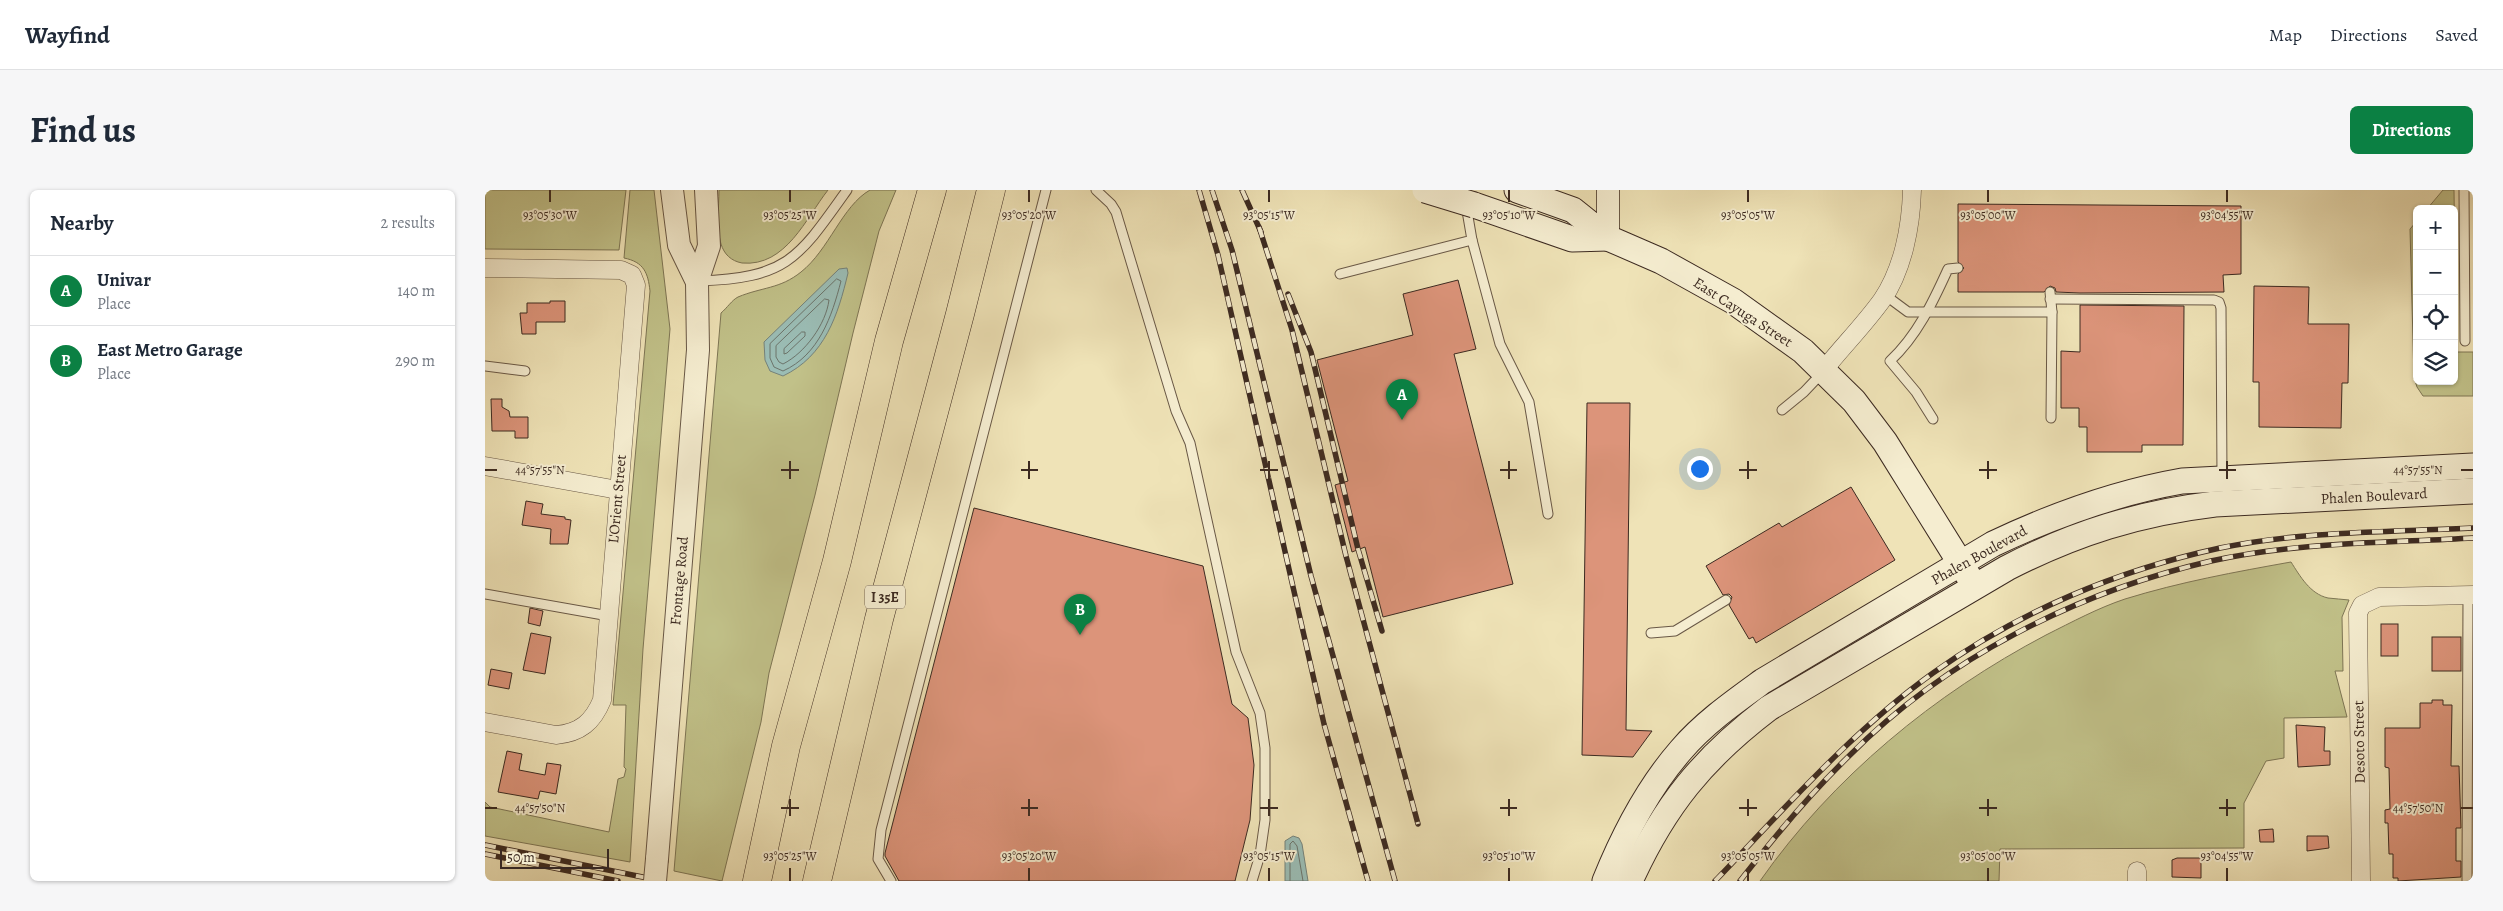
<!DOCTYPE html>
<meta charset="utf-8">
<style>
:root{--surface:#fff;--page:#f6f6f7;--text:#1f2937;--muted:#747a83;--line:#e0e1e3;--accent:#0b8043}
body{margin:0;font-family:Alegreya,serif;background:var(--page);color:var(--text)}
.controls{position:absolute;right:15px;top:15px;display:grid;overflow:hidden;border-radius:8px;box-shadow:0 1px 4px #0004}
.controls button{width:45px;height:45px;display:grid;place-items:center;padding:0;border:0;border-bottom:1px solid var(--line);background:var(--surface);color:var(--text);font:25px sans-serif}
.scale{position:absolute;left:15px;bottom:12px;width:109px;box-sizing:border-box;padding-left:5px;border:2px solid #3c2a21;border-top:0;font-size:14px;line-height:18px;white-space:nowrap;color:#3c2a21;-webkit-text-stroke:4px #f5edd0;paint-order:stroke}
.you{position:absolute;left:1214px;top:278px;width:18px;height:18px;margin:-12px;border:4px solid #fff;border-radius:50%;background:#1a73e8;box-shadow:0 0 0 8px #1a73e833}
.badge{display:grid;place-items:center;width:32px;height:32px;border-radius:50%;background:var(--accent);color:#fff;font-size:16px;font-weight:700}
.pin{position:absolute;translate:-50% -41px;filter:drop-shadow(0 1px 2px #0008)}
.pin::after{content:'';position:absolute;top:26px;width:18px;height:15px;background:inherit;clip-path:polygon(0 0,100% 0,50% 100%)}
.list{margin:0;padding:0;list-style:none}
h2{display:flex;justify-content:space-between;align-items:center;height:65px;margin:0;padding:0 20px;font-size:21px}
h2 small{font-size:16px;font-weight:400;color:var(--muted)}
.list li{display:grid;grid-template-columns:32px 1fr auto;gap:15px;align-items:center;box-sizing:border-box;height:70px;padding:0 20px;border-top:1px solid var(--line)}
.list b{display:block;font-size:19px;white-space:nowrap}
.list p{margin:0;font-size:16px;white-space:nowrap;color:var(--muted)}
.list em{font-size:16px;font-style:normal;color:var(--muted)}
.icon{flex:none;width:28px;height:28px;fill:none;stroke:currentColor;stroke-width:2;stroke-linecap:round;stroke-linejoin:round}
.map{position:relative;flex:none;width:1988px;height:691px;overflow:hidden;border-radius:8px}
header{display:flex;align-items:center;gap:30px;box-sizing:border-box;height:70px;padding:0 25px;background:var(--surface);border-bottom:1px solid var(--line)}
header strong{font-size:24px}
nav{display:flex;gap:28px;margin-inline-start:auto;font-size:18px}
.intro{display:flex;align-items:center;justify-content:space-between;box-sizing:border-box;height:120px;padding:0 30px}
h1{margin:0;font-size:35px}
.button{padding:12px 22px;border-radius:8px;background:var(--accent);color:#fff;font-size:18px;font-weight:700}
main{display:flex;gap:30px;padding:0 30px}
aside{flex:1;background:var(--surface);border-radius:8px;box-shadow:0 1px 4px #0004}
.map>svg:first-child{display:block}
.green{fill:#c1c189;stroke:#7e7655}
.water{fill:#9bbdb5;stroke:#75827a}
.lines{fill:none;stroke-linecap:round;stroke-linejoin:round}
.shore{stroke:#6c746b;stroke-width:1}
.building{fill:#dc947a;stroke:#3c2a21}
.service-casing{stroke:#695846;stroke-width:11}
.minor-casing{stroke:#695846;stroke-width:19}
.tertiary-casing{stroke:#695846;stroke-width:24}
.secondary-casing{stroke:#3c2a21;stroke-width:27}
.motorway-casing{stroke:#3c2a21;stroke-width:29}
.service{stroke:#f5edd0;stroke-width:9}
.minor{stroke:#f5edd0;stroke-width:18}
.tertiary{stroke:#f5edd0;stroke-width:22}
.secondary{stroke:#f5edd0;stroke-width:25}
.motorway{stroke:#efe3b7;stroke-width:28}
.rail-casing{stroke:#3c2a21;stroke-width:5.5}
.rail{stroke:#f5edd0;stroke-width:4;stroke-dasharray:11;stroke-linecap:butt}
.tertiary-bridge-casing{stroke:#695846;stroke-width:24;stroke-linecap:butt}
.secondary-bridge-casing{stroke:#3c2a21;stroke-width:27;stroke-linecap:butt}
.tertiary-bridge{stroke:#f5edd0;stroke-width:22}
.secondary-bridge{stroke:#f5edd0;stroke-width:25}
.ticks{fill:none;stroke:#3c2a21;stroke-width:2}
.labels{text-anchor:middle;stroke-width:4;stroke-linejoin:round;paint-order:stroke}
.shield{fill:#f5edd0;stroke:#746456;stroke-width:1}
.shield-label{font-size:14px;font-weight:bold;fill:#3c2a21}
.street-label{font-size:15px;fill:#3c2a21;stroke:#f5edd0}
.ticks-label{font-size:12px;text-anchor:middle;fill:#3c2a21;stroke:#f5edd0;stroke-width:4;stroke-linejoin:round;paint-order:stroke}
</style>
<header>
<strong>Wayfind</strong>
<nav><a>Map</a><a>Directions</a><a>Saved</a></nav>
</header>
<div class="intro"><h1>Find us</h1><a class="button">Directions</a></div>
<main>
<aside>
<h2>Nearby<small>2 results</small></h2>
<ul class="list">
<li><span class="badge">A</span><div><b>Univar</b><p>Place</p></div><em>140 m</em></li>
<li><span class="badge">B</span><div><b>East Metro Garage</b><p>Place</p></div><em>290 m</em></li>
</ul>
</aside>
<div class="map">
<svg width="1988" height="691" viewBox="0 0 1988 691">
<rect width="100%" height="100%" fill="#efe3b7"/>
<filter id="stains"><feTurbulence type="fractalNoise" baseFrequency=".004" numOctaves="4"/><feColorMatrix values="0 0 0 0 .2 0 0 0 0 .09 0 0 0 0 .02 0 0 0 .5 -.17"/></filter>
<radialGradient id="worn" r=".72"><stop offset=".6" stop-color="#630" stop-opacity="0"/><stop offset="1" stop-color="#630" stop-opacity=".3"/></radialGradient>
<g class="green">
<polygon points="0,0 141,0 134,60 0,59"/>
<path d="M145 0H169L185 139 158 459 145 672 0 646V612L5 617 124 642 133 589 139 587 141 579 139 577 141 515H128L165 101C163 83 159 72 139 68Z"/>
<path d="M234 0H343C321 28 301 77 257 73 246 71 239 64 236 54 231 38 234 17 234 0Z"/>
<path d="M385 0H411L394 41 368 143 330 305 284 483 276 532 237 691 189 681 236 123C242 118 247 110 253 107 277 97 295 99 316 82 344 60 357 16 385 0Z"/>
<polygon points="1958,0 1969,0 1971,162 1988,162 1988,206 1938,206 1932,197 1929,188 1925,39 1932,31 1932,191 1969,191 1969,19 1942,19"/>
<path d="M1806 372C1815 386 1825 404 1843 408 1850 409 1857 409 1864 410L1857 427 1858 481H1850L1862 527 1799 528V568L1781 571 1759 613V658L1515 659 1514 691H1275C1348 587 1449 504 1561 445 1587 432 1613 418 1640 409 1695 392 1750 382 1806 372Z"/>
</g>
<g class="water">
<path d="M362 78 363 83C353 125 340 166 298 186L285 181 280 170 279 152 354 79Z"/>
<polygon points="808,646 814,648 817,654 823,691 800,691 800,651"/>
</g>
<g class="lines">
<g class="shore">
<path d="M352 89 356 91C347 126 334 165 298 181L289 177 285 168V154Z"/>
<path d="M340 109 344 110C341 134 320 163 298 174L294 172 291 167V156Z"/>
<polygon points="317,142 320,142 320,146 302,163 299,164 299,159"/>
<polyline points="805,691 805,654 808,651 812,656 818,691"/>
</g>
</g>
<g class="building">
<polygon points="1473,14 1756,16 1756,84 1738,85 1739,102 1595,103 1571,102 1570,98 1565,96 1559,102 1473,102 1473,84 1479,78 1473,72"/>
<polygon points="973,90 991,159 969,164 1028,394 898,427 880,357 867,362 850,295 863,291 832,170 928,145 918,104"/>
<polygon points="1769,96 1824,97 1823,134 1864,134 1863,193 1857,193 1856,238 1774,237 1774,192 1768,192"/>
<polygon points="65,111 80,111 80,132 51,132 51,144 37,144 35,123 42,123 42,113 65,113"/>
<polygon points="1595,115 1699,116 1698,255 1657,255 1657,262 1602,262 1602,237 1594,237 1594,218 1576,218 1576,161 1595,162"/>
<polygon points="6,209 17,209 17,217 24,221 25,227 43,227 43,248 30,248 30,241 7,241"/>
<polygon points="1102,213 1145,213 1141,540 1167,541 1148,567 1097,565"/>
<polygon points="1366,297 1410,370 1271,453 1268,447 1264,449 1244,415 1247,407 1244,404 1238,405 1221,376 1294,333 1297,337"/>
<polygon points="41,311 58,314 56,324 80,327 80,329 86,330 83,354 65,354 66,339 37,335"/>
<polygon points="489,318 718,376 747,514 763,528 769,575 765,630 750,691 414,691 400,666 400,663"/>
<polygon points="45,418 58,421 55,436 43,433"/>
<rect x="1896" y="434" width="17" height="32"/>
<polygon points="46,443 66,447 60,484 38,480"/>
<rect x="1947" y="447" width="29" height="34"/>
<polygon points="6,479 27,483 24,499 3,495"/>
<polygon points="1947,510 1958,510 1958,515 1967,515 1966,576 1974,576 1976,638 1971,638 1971,671 1976,671 1976,687 1913,691 1913,688 1908,688 1908,664 1904,664 1903,633 1900,633 1900,620 1905,619 1904,578 1900,577 1900,538 1935,538 1935,513 1947,513"/>
<polygon points="1811,535 1840,537 1839,561 1845,561 1845,575 1813,577"/>
<polygon points="22,561 37,564 34,580 60,585 62,573 76,575 71,604 55,601 53,609 13,602"/>
<polygon points="1788,639 1789,652 1775,652 1774,640"/>
<polygon points="1822,646 1843,646 1844,658 1822,661"/>
<polygon points="1692,668 1716,668 1716,688 1687,687 1687,670"/>
</g>
<g class="lines">
<defs>
<g id="service">
<polyline points="611,0 626,14 631,22 691,221 705,253 751,462 775,523 780,558 780,630 775,665 767,691"/>
<polyline points="1979,0 1980,151"/>
<polyline points="987,50 1015,154 1044,212 1063,324"/>
<polyline points="855,84 987,50 981,15"/>
<path d="M214 91C302 88 313 69 362 0"/>
<polyline points="1565,102 1567,122 1566,228"/>
<polyline points="1400,105 1423,122 1567,122"/>
<polyline points="1565,109 1729,110 1734,112 1736,118 1737,287"/>
<polyline points="0,176 40,181"/>
<polyline points="1297,220 1319,202 1338,182"/>
<path d="M1448 229 1431 202 1405 171C1432 146 1448 112 1463 79L1473 78"/>
<polyline points="0,404 124,426"/>
<polyline points="1166,443 1190,441 1241,410"/>
<polyline points="406,691 393,669 396,640 561,0"/>
<polyline points="1982,691 1983,405"/>
</g>
<g id="minor">
<path d="M0 78 136 80 147 85 151 95 117 510C108 532 95 543 71 545L0 532"/>
<path d="M1338 181C1357 157 1379 135 1397 110 1418 79 1426 37 1427 0"/>
<polyline points="0,276 133,300"/>
<polyline points="1652,681 1652,691"/>
<polyline points="1876,691 1873,423 1877,415 1894,407 1988,405"/>
</g>
<g id="tertiary">
<polyline points="187,0 194,55 212,92"/>
<polyline points="1123,48 1123,0"/>
<polyline points="172,669 213,160 212,92 224,56 221,0"/>
</g>
<g id="secondary">
<polyline points="1032,0 1088,20 1123,48 1176,71 1248,111 1318,161 1369,211 1400,252 1484,387"/>
<polyline points="989,15 1087,49 1123,48"/>
<path d="M1120 691C1139 644 1162 599 1196 560 1219 533 1249 512 1278 491L1508 354C1569 325 1629 303 1697 291L1988 276"/>
<path d="M1145 691C1179 616 1218 568 1284 518L1522 378C1590 343 1654 323 1730 314L1988 301"/>
</g>
<g id="motorway">
<polyline points="272,691 301,556 352,371 404,151 447,0"/>
<polyline points="332,691 394,429 475,124 506,0"/>
</g>
</defs>
<use href="#service" class="service-casing"/>
<use href="#minor" class="minor-casing"/>
<use href="#tertiary" class="tertiary-casing"/>
<use href="#secondary" class="secondary-casing"/>
<use href="#motorway" class="motorway-casing"/>
<use href="#service" class="service"/>
<use href="#minor" class="minor"/>
<use href="#tertiary" class="tertiary"/>
<use href="#secondary" class="secondary"/>
<use href="#motorway" class="motorway"/>
<defs>
<g id="rail">
<polyline points="714,0 733,65 839,534 883,691"/>
<polyline points="727,0 747,60 826,386 910,691"/>
<polyline points="757,0 776,42"/>
<polyline points="774,37 807,140 861,366 933,634"/>
<polyline points="803,104 826,162 873,359 897,441"/>
<polyline points="0,655 177,691"/>
<polyline points="0,664 133,691"/>
<path d="M1230 691C1299 619 1367 541 1448 483 1533 422 1633 380 1735 358 1817 341 1904 342 1988 338"/>
<path d="M1255 691C1289 647 1324 605 1364 566 1461 468 1592 402 1726 371 1811 352 1901 353 1988 348"/>
</g>
</defs>
<use href="#rail" class="rail-casing"/>
<use href="#rail" class="rail"/>
<defs>
<polyline id="tertiary-bridge" points="170,691 172,669"/>
<polyline id="secondary-bridge" points="940,0 989,15"/>
</defs>
<use href="#tertiary-bridge" class="tertiary-bridge-casing"/>
<use href="#secondary-bridge" class="secondary-bridge-casing"/>
<use href="#tertiary-bridge" class="tertiary-bridge"/>
<use href="#secondary-bridge" class="secondary-bridge"/>
</g>
<path class="ticks" d="M65 0V12M305 0V12M544 0V12M784 0V12M1024 0V12M1263 0V12M1503 0V12M1742 0V12M305 271V289M544 271V289M784 271V289M1024 271V289M1263 271V289M1503 271V289M1742 271V289M0 280H12M296 280H314M536 280H553M775 280H793M1015 280H1032M1254 280H1272M1494 280H1512M1734 280H1751M1976 280H1988M305 609V626M544 609V626M784 609V626M1024 609V626M1263 609V626M1503 609V626M1742 609V626M0 618H12M296 618H314M536 618H553M775 618H793M1015 618H1032M1254 618H1272M1494 618H1512M1734 618H1751M1976 618H1988M305 678V691M544 678V691M784 678V691M1024 678V691M1263 678V691M1503 678V691M1742 678V691"/>
<g class="labels">
<rect class="shield" x="380" y="395.5" width="40" height="23" rx="4"/>
<g class="shield-label">
<text x="400" y="412">I 35E</text>
</g>
<g class="street-label">
<text transform="translate(1258 122) rotate(33)" y="5">East Cayuga Street</text>
<text transform="translate(1889 306) rotate(-3)" y="5">Phalen Boulevard</text>
<text transform="translate(132 309) rotate(-85)" y="5">L'Orient Street</text>
<text transform="translate(1494 365) rotate(-29)" y="5">Phalen Boulevard</text>
<text transform="translate(194 391) rotate(-85)" y="5">Frontage Road</text>
<text transform="translate(1874 552) rotate(-91)" y="5">Desoto Street</text>
</g>
</g>
<g class="ticks-label">
<text x="65" y="29">93°05'30"W</text>
<text x="305" y="29">93°05'25"W</text>
<text x="544" y="29">93°05'20"W</text>
<text x="784" y="29">93°05'15"W</text>
<text x="1024" y="29">93°05'10"W</text>
<text x="1263" y="29">93°05'05"W</text>
<text x="1503" y="29">93°05'00"W</text>
<text x="1742" y="29">93°04'55"W</text>
<text x="55" y="284">44°57'55"N</text>
<text x="1933" y="284">44°57'55"N</text>
<text x="55" y="622">44°57'50"N</text>
<text x="1933" y="622">44°57'50"N</text>
<text x="305" y="670">93°05'25"W</text>
<text x="544" y="670">93°05'20"W</text>
<text x="784" y="670">93°05'15"W</text>
<text x="1024" y="670">93°05'10"W</text>
<text x="1263" y="670">93°05'05"W</text>
<text x="1503" y="670">93°05'00"W</text>
<text x="1742" y="670">93°04'55"W</text>
</g>
<rect width="100%" height="100%" filter="url(#stains)"/>
<rect width="100%" height="100%" fill="url(#worn)"/>
</svg>
<div class="controls">
<button>+</button>
<button>−</button>
<button><svg class="icon" aria-label="locate" viewBox="0 0 24 24"><circle cx="12" cy="12" r="6"/><path d="M12 2v4M12 18v4M2 12h4M18 12h4"/></svg></button>
<button><svg class="icon" aria-label="layers" viewBox="0 0 24 24"><path d="M12 4l9 5-9 5-9-5zM3 14l9 5 9-5"/></svg></button>
</div>
<div class="scale">50 m</div>
<div class="you"></div>
<div class="pin badge" style="left:917px;top:230px">A</div>
<div class="pin badge" style="left:595px;top:445px">B</div>
</div>
</main>
